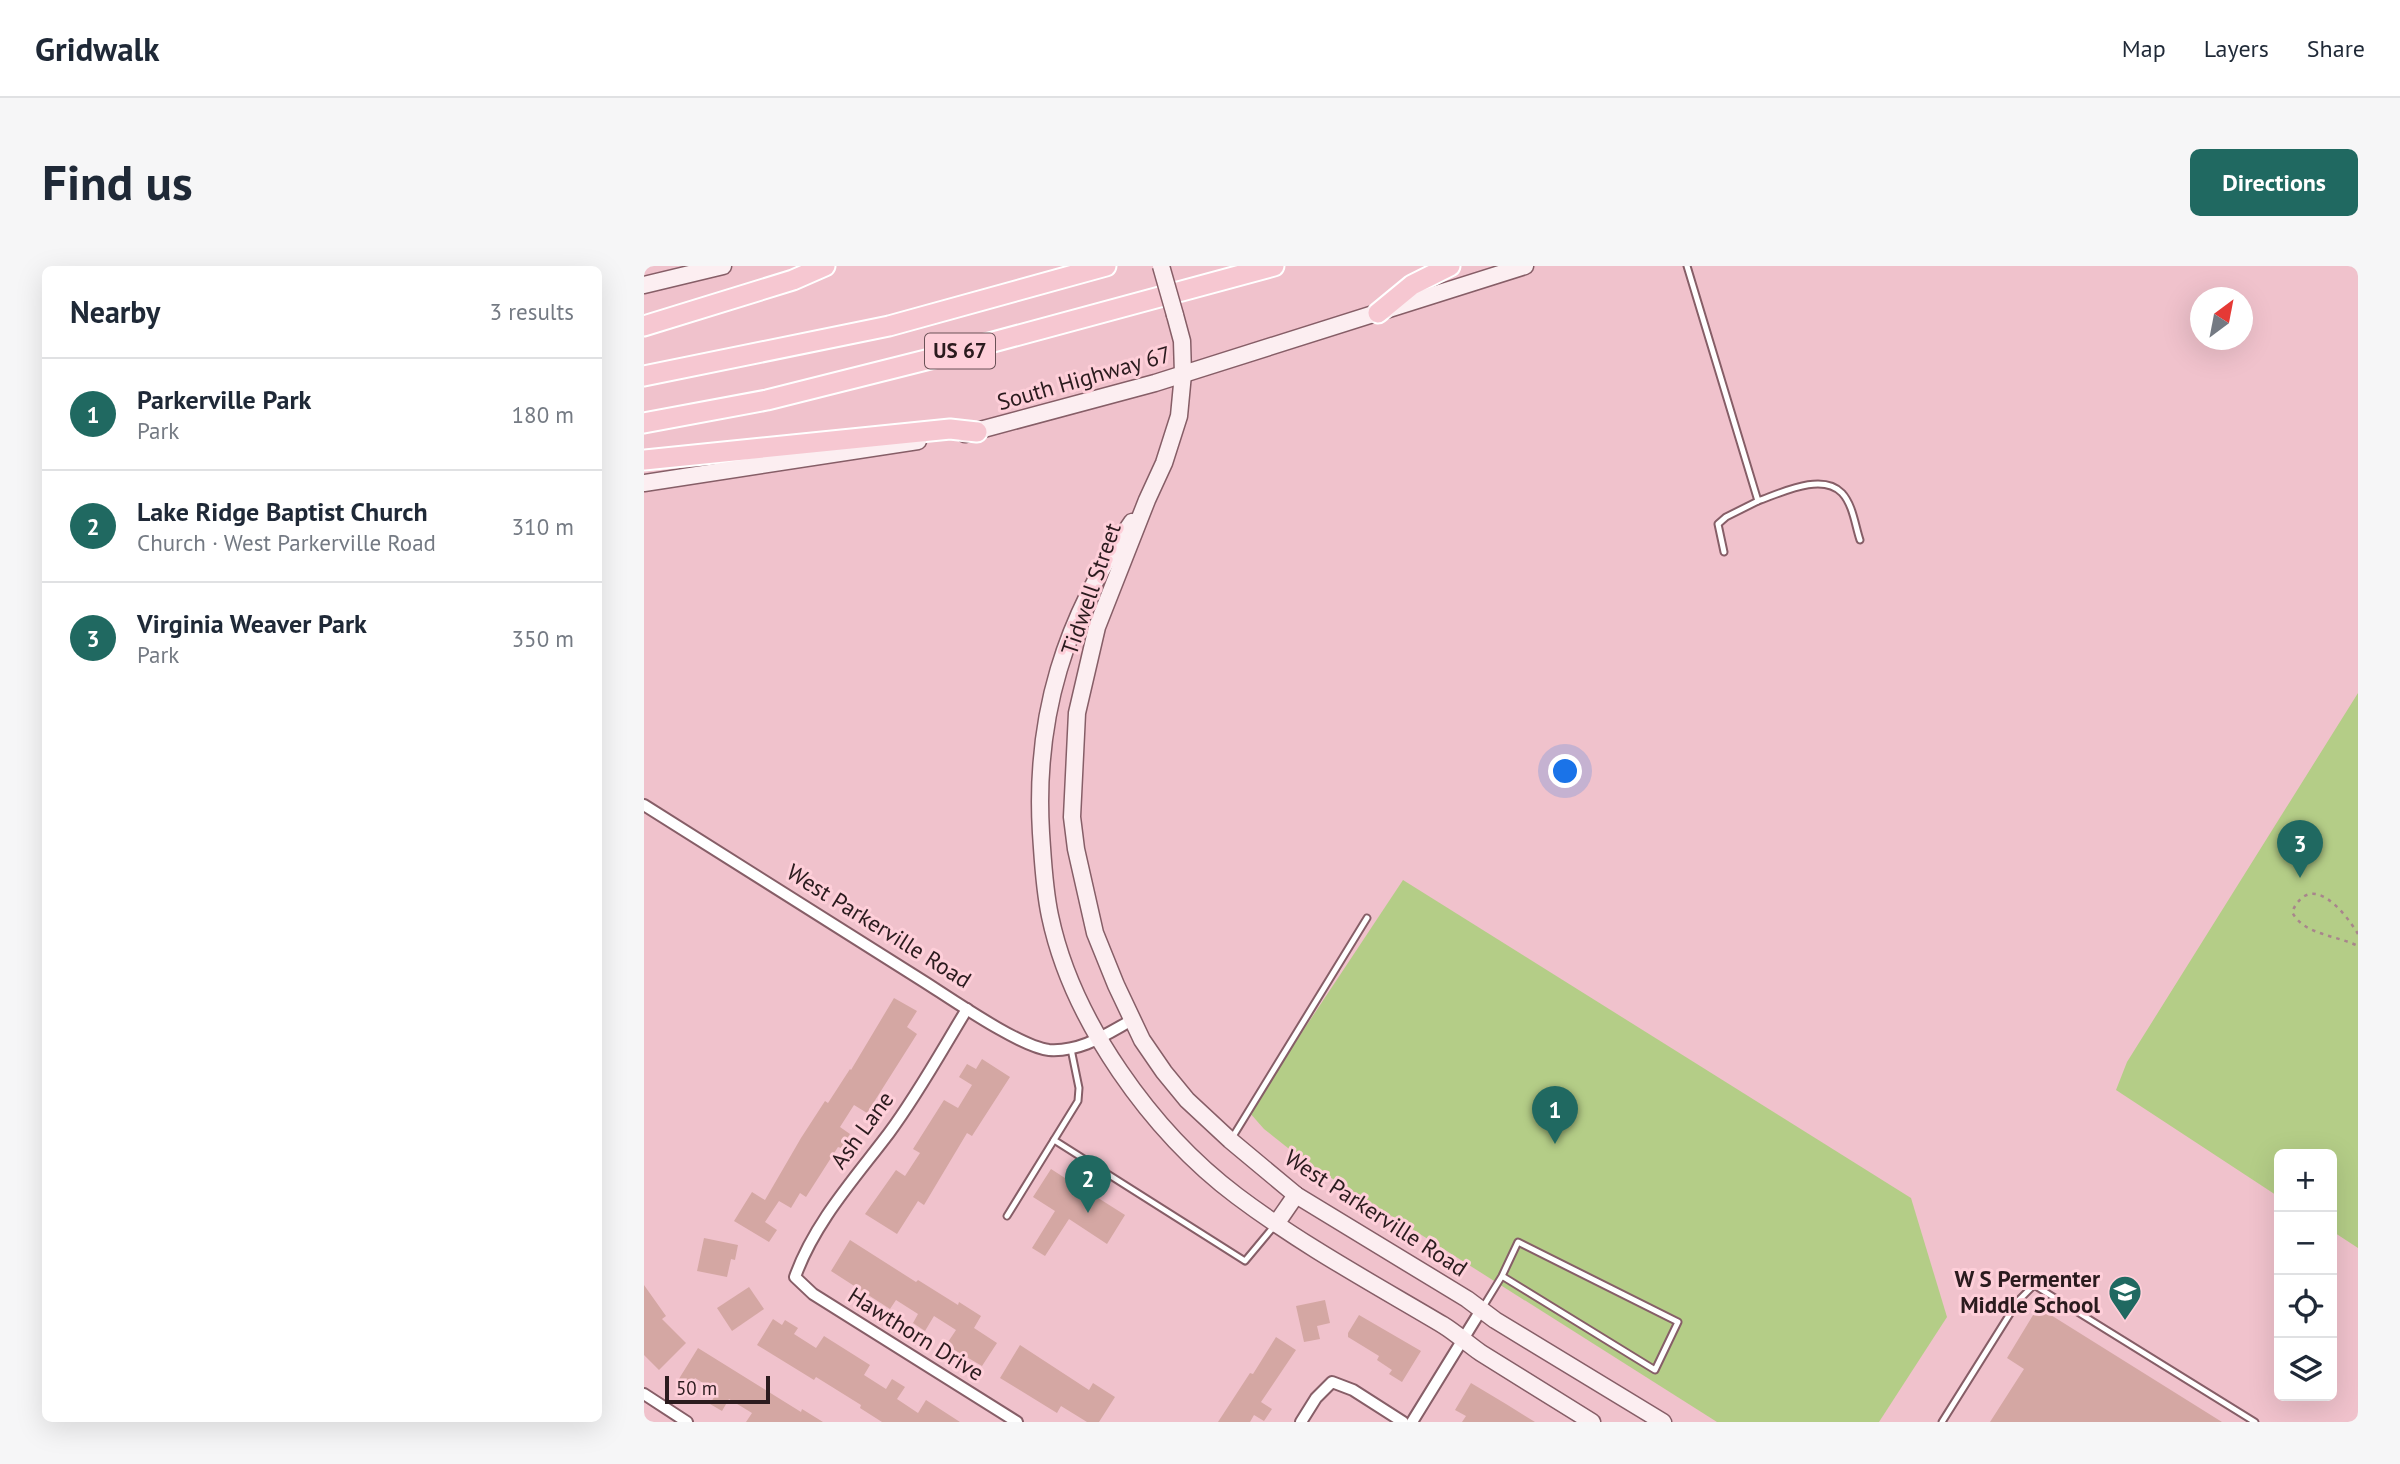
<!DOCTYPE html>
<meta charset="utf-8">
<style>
:root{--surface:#fff;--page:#f6f6f7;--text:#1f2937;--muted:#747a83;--line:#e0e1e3;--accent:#206961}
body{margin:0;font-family:"PT Sans",sans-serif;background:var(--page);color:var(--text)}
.controls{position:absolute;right:21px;bottom:21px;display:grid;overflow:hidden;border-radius:10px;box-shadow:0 7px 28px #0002}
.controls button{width:63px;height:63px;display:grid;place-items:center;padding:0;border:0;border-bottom:2px solid var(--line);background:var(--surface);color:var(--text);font:35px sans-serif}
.compass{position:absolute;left:1546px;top:21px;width:63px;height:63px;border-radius:50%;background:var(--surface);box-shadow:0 7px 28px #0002;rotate:32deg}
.scale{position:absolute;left:21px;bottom:18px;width:105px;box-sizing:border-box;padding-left:7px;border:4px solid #2b1b1e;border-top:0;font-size:19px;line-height:24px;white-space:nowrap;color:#2b1b1e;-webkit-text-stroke:5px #fecfd9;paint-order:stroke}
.you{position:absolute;left:922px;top:506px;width:24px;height:24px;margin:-18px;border:5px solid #fff;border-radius:50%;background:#1a73e8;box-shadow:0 0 0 10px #1a73e833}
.badge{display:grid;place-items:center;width:46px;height:46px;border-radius:50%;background:var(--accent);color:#fff;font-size:23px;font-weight:700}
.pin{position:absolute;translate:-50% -58px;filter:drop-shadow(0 2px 4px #0008)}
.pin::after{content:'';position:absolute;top:37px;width:24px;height:21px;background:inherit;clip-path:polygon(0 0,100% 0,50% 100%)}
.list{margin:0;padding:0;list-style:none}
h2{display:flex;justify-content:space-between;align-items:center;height:91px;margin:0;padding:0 28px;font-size:30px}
h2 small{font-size:23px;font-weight:400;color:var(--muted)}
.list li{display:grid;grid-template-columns:46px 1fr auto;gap:21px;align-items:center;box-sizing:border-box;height:112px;padding:0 28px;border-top:2px solid var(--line)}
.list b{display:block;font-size:26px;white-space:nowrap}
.list p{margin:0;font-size:23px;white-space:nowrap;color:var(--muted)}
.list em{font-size:23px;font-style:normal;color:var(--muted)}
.icon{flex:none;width:38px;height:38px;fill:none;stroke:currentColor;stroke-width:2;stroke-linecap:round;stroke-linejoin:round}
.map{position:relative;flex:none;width:1714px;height:1156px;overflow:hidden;border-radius:10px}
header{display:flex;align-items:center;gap:42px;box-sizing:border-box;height:98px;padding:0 35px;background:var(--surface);border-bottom:2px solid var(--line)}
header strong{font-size:33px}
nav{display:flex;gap:38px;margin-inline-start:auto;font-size:24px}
.intro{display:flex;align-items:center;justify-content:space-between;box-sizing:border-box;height:168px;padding:0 42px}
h1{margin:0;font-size:49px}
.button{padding:18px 32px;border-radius:10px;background:var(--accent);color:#fff;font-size:24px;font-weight:700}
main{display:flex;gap:42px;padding:0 42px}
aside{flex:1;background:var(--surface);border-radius:10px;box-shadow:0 7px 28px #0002}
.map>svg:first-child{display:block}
.green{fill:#b4cd87}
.building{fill:#d4a7a3}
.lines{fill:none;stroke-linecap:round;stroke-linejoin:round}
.lane-casing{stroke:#865e67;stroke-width:9}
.street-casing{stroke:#865e67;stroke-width:14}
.secondary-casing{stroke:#865e67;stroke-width:19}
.highway-casing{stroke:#fff;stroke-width:23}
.path{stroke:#a8858c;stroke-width:2.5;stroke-dasharray:3.5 5;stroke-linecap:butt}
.lane{stroke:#fff;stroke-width:5}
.street{stroke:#fff;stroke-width:10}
.secondary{stroke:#fceef1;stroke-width:16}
.highway{stroke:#f6c7d1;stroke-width:19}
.secondary-bridge-casing{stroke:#865e67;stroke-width:19;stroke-linecap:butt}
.secondary-bridge{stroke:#fceef1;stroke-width:16}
.labels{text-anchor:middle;stroke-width:6;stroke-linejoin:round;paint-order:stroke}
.shield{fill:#fecfd9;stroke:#6a5156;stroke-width:2}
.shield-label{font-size:21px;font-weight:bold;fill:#2b1b1e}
.street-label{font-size:23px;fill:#2b1b1e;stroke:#fecfd9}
.poi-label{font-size:23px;font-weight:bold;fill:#2b1b1e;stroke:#fecfd9;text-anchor:end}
</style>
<header>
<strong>Gridwalk</strong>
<nav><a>Map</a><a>Layers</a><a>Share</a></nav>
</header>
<div class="intro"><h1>Find us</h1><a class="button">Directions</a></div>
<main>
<aside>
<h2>Nearby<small>3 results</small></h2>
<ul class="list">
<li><span class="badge">1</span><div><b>Parkerville Park</b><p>Park</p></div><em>180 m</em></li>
<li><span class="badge">2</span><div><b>Lake Ridge Baptist Church</b><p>Church · West Parkerville Road</p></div><em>310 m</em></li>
<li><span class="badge">3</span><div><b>Virginia Weaver Park</b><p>Park</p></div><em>350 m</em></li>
</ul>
</aside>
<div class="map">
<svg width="1714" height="1156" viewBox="0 0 1714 1156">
<rect width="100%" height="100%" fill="#f0c2cc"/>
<g class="green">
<polygon points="1714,427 1714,982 1688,965 1688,888 1635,888 1635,931 1472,824 1483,796"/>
<polygon points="759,614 1267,932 1303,1051 1235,1156 1073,1156 659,894 620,863 605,846"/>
</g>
<g class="building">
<polygon points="250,732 273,745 263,761 273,768 223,847 210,839 196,861 206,868 197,882 194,881 162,931 156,927 147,942 135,935 121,956 133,964 125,976 90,955 108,926 121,934 157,872 181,835 184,837 206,803 207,804"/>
<polygon points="338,793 366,811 328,870 323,867 280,939 274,935 253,968 221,948 252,904 261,910 276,887 269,883 300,834 314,842 328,819 315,811 323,798 332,803"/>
<polygon points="407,903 438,923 446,912 458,920 451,930 481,949 463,978 425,953 401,990 388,982 411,945 389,931"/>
<polygon points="60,972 94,979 91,994 87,993 83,1011 53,1005"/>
<polygon points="206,974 272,1016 274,1014 314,1039 315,1036 337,1050 330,1062 353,1077 338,1100 302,1079 312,1064 290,1050 281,1065 269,1057 274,1048 252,1034 246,1043 187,1005"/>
<polygon points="0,1019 22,1050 18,1053 42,1077 15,1104 0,1089"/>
<polygon points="105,1021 120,1043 88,1065 73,1042"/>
<polygon points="681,1034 686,1057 673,1060 676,1073 660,1076 652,1040"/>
<polygon points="1394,1041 1578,1156 1346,1156 1380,1103 1363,1092"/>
<polygon points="715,1049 777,1085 758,1116 745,1108 748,1104 733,1094 735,1090 704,1071 704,1067"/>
<polygon points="129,1053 138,1059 141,1054 154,1062 150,1068 172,1082 180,1070 226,1099 220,1109 242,1123 248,1113 261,1121 253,1133 274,1147 282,1134 316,1156 238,1156 216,1142 217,1139 172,1111 170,1114 113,1079"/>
<polygon points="632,1071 652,1084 617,1136 628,1143 620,1155 610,1149 606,1156 574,1156 606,1107 609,1108"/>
<polygon points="376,1079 445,1124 449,1117 471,1131 455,1156 443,1156 417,1140 413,1147 356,1112"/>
<polygon points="54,1082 157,1146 158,1143 179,1156 102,1156 108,1147 85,1133 78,1145 66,1138 73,1126 51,1112 44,1123 33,1116"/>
<polygon points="827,1117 862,1138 891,1156 818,1156 822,1150 811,1144"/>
</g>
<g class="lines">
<defs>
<g id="lane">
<path d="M1043 0 1114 235C1137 227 1178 206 1198 227 1209 239 1211 259 1216 274"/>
<polyline points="1080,286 1074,258 1082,251 1114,235"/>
<polyline points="588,872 723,652"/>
<polyline points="410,874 601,995 631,959"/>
<polyline points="363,950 434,835 435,822 427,783"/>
<polyline points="839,1041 858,1010 874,976 1034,1056 1011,1104 858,1010"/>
<polyline points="1298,1156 1374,1035 1390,1019 1611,1156"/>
</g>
<g id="street">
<path d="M0 539C93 597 186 656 279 715 306 732 376 781 405 784 437 786 461 769 488 754"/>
<path d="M323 743C298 784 274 828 245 867 211 912 170 957 151 1011L169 1028 373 1156"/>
<polyline points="0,1128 43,1156"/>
<polyline points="657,1156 672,1132 688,1116 709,1124 759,1156"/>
<polyline points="768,1156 837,1044"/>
</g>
<g id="secondary">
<polyline points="0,19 79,0"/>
<polyline points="531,49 538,75 539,108 535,150 520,197 503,234 453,361 433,447 428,551 432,583 451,667 472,719 498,774 520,806 543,834 586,874 652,929 823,1033 851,1054 1019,1156"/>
<polyline points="321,168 511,117 881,0"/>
<polyline points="0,217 274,175"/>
<path d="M488 256C421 351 390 451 397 567 399 595 400 622 406 650 428 755 508 866 593 930 658 979 730 1018 799 1059 812 1067 824 1078 837 1087 874 1110 911 1133 948 1156"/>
<polyline points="632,958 652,929"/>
</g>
<g id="highway">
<polyline points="734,47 768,19 806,0"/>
<polyline points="0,60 149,14 181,0"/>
<polyline points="0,110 245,60 462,0"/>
<polyline points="0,157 123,134 290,92 630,0"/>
<polyline points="0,194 306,163 333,166"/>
</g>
</defs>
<use href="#lane" class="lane-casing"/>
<use href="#street" class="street-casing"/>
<use href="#secondary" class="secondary-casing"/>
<use href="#highway" class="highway-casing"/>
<path class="path" d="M1714 668C1700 645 1667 604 1648 646 1660 669 1692 669 1714 680"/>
<use href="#lane" class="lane"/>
<use href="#street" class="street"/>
<use href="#secondary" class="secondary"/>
<use href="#highway" class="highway"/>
<defs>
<polyline id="secondary-bridge" points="517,0 531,49"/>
</defs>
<use href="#secondary-bridge" class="secondary-bridge-casing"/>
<use href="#secondary-bridge" class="secondary-bridge"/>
</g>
<defs>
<symbol id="school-pin" viewBox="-11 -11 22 30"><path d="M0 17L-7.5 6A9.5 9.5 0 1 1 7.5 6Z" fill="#206961" stroke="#fecfd9"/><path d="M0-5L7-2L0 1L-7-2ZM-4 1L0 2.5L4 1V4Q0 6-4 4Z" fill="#fff"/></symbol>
</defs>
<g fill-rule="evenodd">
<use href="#school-pin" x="1462" y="1007" width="38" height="52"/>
</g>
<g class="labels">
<rect class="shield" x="281" y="67.5" width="70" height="35" rx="5"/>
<g class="shield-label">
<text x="316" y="92">US 67</text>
</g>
<g class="street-label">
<text transform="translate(440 112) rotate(-16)" y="8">South Highway 67</text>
<text transform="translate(447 323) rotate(-71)" y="8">Tidwell Street</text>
<text transform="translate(235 660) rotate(32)" y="8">West Parkerville Road</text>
<text transform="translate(218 864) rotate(-54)" y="8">Ash Lane</text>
<text transform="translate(732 947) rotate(33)" y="8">West Parkerville Road</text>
<text transform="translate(272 1068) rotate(32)" y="8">Hawthorn Drive</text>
</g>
<g class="poi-label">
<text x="1456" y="1021">W S Permenter<tspan x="1456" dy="26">Middle School</tspan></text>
</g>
</g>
</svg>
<div class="controls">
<button>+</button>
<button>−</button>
<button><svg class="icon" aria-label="locate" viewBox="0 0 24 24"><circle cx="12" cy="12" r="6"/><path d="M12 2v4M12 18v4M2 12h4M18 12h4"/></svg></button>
<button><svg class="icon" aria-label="layers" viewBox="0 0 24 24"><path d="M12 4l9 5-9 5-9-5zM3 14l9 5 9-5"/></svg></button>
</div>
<svg class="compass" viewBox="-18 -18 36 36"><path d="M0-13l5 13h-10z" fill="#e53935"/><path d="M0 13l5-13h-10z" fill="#747a83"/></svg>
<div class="scale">50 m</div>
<div class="you"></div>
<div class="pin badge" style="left:911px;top:878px">1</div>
<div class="pin badge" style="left:444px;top:947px">2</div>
<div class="pin badge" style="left:1656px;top:612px">3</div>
</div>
</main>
